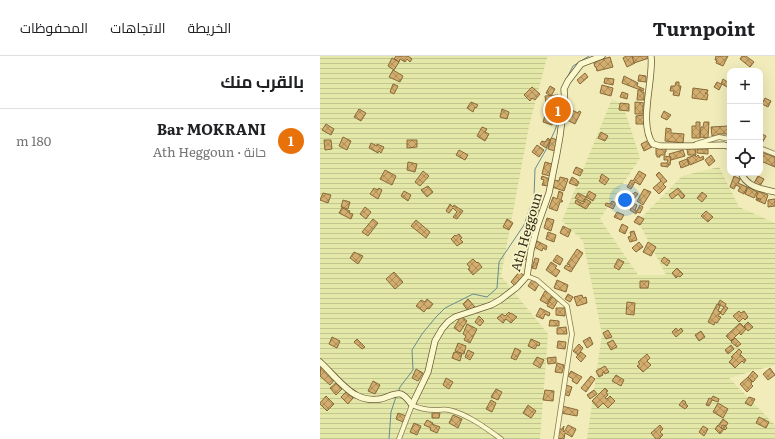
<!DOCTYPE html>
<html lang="ar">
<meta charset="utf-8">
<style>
:root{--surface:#fff;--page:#f2f2f2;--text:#202124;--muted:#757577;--line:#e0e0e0;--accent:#d93025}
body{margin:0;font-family:Literata,Cairo,serif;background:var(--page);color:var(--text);direction:rtl}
.controls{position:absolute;right:12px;top:12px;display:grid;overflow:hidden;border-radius:8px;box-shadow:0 4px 16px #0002}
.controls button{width:36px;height:36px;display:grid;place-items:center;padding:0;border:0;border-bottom:1px solid var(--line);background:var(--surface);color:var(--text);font:20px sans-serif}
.you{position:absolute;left:305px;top:144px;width:14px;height:14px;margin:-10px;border:3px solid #fff;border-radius:50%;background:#1a73e8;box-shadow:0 0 0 6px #1a73e833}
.badge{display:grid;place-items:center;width:26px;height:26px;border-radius:50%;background:var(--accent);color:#fff;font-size:13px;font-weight:700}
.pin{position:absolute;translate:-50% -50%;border:2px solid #fff;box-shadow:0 1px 4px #0006}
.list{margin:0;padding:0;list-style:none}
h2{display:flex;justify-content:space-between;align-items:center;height:52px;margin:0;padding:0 16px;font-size:17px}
h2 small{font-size:13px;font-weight:400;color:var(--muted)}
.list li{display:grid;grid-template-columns:26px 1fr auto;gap:12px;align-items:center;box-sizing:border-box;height:64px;padding:0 16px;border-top:1px solid var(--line)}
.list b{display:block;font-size:15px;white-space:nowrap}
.list p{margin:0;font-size:13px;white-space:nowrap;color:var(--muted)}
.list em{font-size:13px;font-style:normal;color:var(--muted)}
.icon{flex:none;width:22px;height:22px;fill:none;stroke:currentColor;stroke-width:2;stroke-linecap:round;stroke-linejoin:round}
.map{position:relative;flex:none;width:455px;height:383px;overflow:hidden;direction:ltr}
header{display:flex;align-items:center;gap:24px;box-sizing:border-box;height:56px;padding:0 20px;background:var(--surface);border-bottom:1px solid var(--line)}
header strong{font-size:19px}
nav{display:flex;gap:22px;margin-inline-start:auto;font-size:14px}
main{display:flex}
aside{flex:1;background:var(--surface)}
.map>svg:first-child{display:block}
.farmland{fill:url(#farmland-rules)}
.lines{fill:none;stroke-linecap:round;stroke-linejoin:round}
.stream{stroke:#668e8d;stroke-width:1}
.building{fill:url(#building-cross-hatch);stroke:#896a37}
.street-casing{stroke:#887b53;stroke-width:5.5}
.secondary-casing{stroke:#6a5c37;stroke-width:7}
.street{stroke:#fbf8cd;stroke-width:4}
.secondary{stroke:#fbf8cd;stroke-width:5.5}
.labels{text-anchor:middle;stroke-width:3.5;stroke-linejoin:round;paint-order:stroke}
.street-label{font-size:13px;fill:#362e19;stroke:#f8f5ca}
</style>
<header>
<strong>Turnpoint</strong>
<nav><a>الخريطة</a><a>الاتجاهات</a><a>المحفوظات</a></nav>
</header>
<main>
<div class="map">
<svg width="455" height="383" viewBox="0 0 455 383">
<defs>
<pattern id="farmland-rules" width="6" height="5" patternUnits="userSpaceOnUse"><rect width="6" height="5" fill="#e3e7a7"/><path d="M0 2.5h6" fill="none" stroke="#c3c68f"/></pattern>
<pattern id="building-cross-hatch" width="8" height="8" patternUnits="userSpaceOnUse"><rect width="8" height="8" fill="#d2ad6d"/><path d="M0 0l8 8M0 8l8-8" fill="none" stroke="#ab8d59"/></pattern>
</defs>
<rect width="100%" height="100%" fill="#f1ecba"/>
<g class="farmland">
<polygon points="0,0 228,0 226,5 209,70 181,220 228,278 220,383 0,383"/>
<polygon points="292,43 303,49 320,102 280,163 318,219 346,219 318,165 362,120 399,111 419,151 455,167 455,309 409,322 455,369 455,383 267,383 282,278 263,185 242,165"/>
</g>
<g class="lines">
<g class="stream">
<polyline points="244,28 253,10 269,0"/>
<polyline points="79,334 80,331 93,314 92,294 102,278 116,261 125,252 153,238 167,241 177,232 179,206 204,169 214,141 215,113 227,92 235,74 241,57"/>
<polyline points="69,383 71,356 76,341"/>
</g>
</g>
<g class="building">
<polygon points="76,0 88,0 92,3 90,6 87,3 85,6 80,3 79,6 74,3"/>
<polygon points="306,0 312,0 315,7 307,11 303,2"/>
<polygon points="312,0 329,0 329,2 314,7"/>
<polygon points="396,0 408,0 403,10 396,7 397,4 395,4"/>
<polygon points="422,0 426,0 434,6 430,11 420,3"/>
<polygon points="290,1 293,11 277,15 276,11 275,11 274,7 276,7 276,5"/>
<polygon points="72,2 79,6 74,14 68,10"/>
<polygon points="73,14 83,20 80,26 69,21"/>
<polygon points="265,17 268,21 260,28 257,24"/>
<polygon points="319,19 326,20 326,26 318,25"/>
<polygon points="304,20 318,27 317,30 324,33 323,35 302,27"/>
<polygon points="285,22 294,23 293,29 284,27"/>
<polygon points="403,23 409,27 407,31 402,28 399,34 394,31 397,26 401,28"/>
<polygon points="356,26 359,26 359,30 361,30 359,40 353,39 354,35 350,35 351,30 355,30"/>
<polygon points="73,28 78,30 74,38 70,36"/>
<polygon points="282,29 293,32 291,40 280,37"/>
<polygon points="230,30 235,33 231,40 226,37"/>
<polygon points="212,31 220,38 215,44 212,42 210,45 204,39"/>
<polygon points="373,32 388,34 387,37 385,37 388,38 387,44 372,42"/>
<polygon points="318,34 321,34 321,36 324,36 324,44 317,44"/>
<polygon points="302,36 308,38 307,43 300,41"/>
<polygon points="238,39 239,47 226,48 225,40"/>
<polygon points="445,42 451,45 448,51 442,48"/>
<polygon points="151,46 158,49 156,52 155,51 153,56 147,52"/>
<polygon points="315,46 325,47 324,49 323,49 323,58 315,58"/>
<polygon points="300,47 309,48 309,55 299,54"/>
<polygon points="39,53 46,57 41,65 34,61"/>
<polygon points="182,53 189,56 187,63 180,61"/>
<polygon points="252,54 258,57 259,55 261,56 255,68 247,64"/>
<polygon points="344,55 351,59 347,64 341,61"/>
<polygon points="225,59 234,62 232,69 223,66"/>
<polygon points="324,59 324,68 316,68 316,60"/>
<polygon points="376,66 380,66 380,82 372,82 372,70 376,70"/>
<polygon points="384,66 389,66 388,82 380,81 381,71 383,71"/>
<polygon points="6,68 14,73 11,79 2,74"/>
<polygon points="408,70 409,71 410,70 410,78 398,78 397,80 392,80 391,71"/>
<polygon points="162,71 167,73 165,76 169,78 165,85 157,80"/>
<polygon points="346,72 351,73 351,77 364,78 363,87 345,85"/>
<polygon points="281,76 288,80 285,85 278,82"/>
<polygon points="440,77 446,80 440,91"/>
<polygon points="23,81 31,85 27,94 19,90"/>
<polygon points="228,82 230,84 226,92 220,88 222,85 225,86"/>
<polygon points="231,82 238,84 235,95 228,93"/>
<polygon points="4,84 11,84 12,93 5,94"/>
<polygon points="87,84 97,84 97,91 87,92"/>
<polygon points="329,84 332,91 324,95 321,88"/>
<polygon points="51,87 57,90 57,88 64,91 61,97 59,95 58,97 49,92"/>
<polygon points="217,89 224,94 219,101 212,96"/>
<polygon points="346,91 346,96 345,96 345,99 340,99 340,101 337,101 337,99 336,99 336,92"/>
<polygon points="375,92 376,99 368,99 367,93"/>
<polygon points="377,93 388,93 388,98 377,97"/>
<polygon points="139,94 148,99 145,104 136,99"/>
<polygon points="363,94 365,100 351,104 349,98"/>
<polygon points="441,96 455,101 455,111 443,106 442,108 440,107"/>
<polygon points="375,99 376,101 378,99 380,102 383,100 384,103 370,109 367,102"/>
<polygon points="391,99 395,105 389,110 385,104"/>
<polygon points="344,100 351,101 350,109 348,109 348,111 341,110 341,107 347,107 348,104 344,104"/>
<polygon points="367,103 369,109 361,112 359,106"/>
<polygon points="88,106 97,108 95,116 87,114"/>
<polygon points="225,106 232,108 230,120 222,118"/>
<polygon points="256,111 263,114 260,120 253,117"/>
<polygon points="65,114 76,120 72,129 60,123"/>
<polygon points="103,115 109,120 100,130 95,126"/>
<polygon points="319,115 326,119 320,129 315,126 311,133 307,131 311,124 313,125"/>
<polygon points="339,116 347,125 343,128 346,131 339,138 333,132 341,125 336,119"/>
<polygon points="282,118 289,123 285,129 279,125 281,122 280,121"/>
<polygon points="222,120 230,123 228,130 222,129 224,124 221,123"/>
<polygon points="414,120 420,123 418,127 427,131 424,138 418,135 420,131 416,129 414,133 410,131"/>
<polygon points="438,120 444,123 440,130 434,127"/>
<polygon points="240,121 248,123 244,135 232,131 234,124 239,125"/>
<polygon points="252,121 257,124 257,125 259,126 257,130 249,127"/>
<polygon points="108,130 113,136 107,141 101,134"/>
<polygon points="428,131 437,136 434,142 425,138"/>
<polygon points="54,132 57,134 59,132 62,134 58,143 50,138"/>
<polygon points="358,132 365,140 362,143 358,138 352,143 349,139"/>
<polygon points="324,133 331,136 323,149 317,145"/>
<polygon points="84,135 91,139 88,145 81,140"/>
<polygon points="239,135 243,137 241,144 243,145 242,146 240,146 237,155 229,152 233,141 237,143"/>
<polygon points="269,135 276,139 273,145 266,141"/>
<polygon points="438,135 448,139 445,148 436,144 436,143 440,144 441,143 436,142"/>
<polygon points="315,136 318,138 312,145 308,142 312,137 313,138"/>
<polygon points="382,136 387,140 382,146 377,142"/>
<polygon points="3,137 11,139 8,147 0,144"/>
<polygon points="258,137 266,141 263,146 255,142"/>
<polygon points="266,143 271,146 266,153 255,147 256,144 263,148"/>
<polygon points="455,143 455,150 448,151 448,144"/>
<polygon points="23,144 30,146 28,153 21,151"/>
<polygon points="292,145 296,147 293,153 285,149 286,147 290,148"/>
<polygon points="218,146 224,148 216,167 210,164"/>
<polygon points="313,147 317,149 315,154 317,155 320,149 323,151 320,157 317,156 316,158 310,154"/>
<polygon points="130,148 133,151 134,149 143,155 137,163 133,161 137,156 133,152 129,157 126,155"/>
<polygon points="45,151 51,156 46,163 40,158"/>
<polygon points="22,152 30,155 29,157 33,158 31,163 19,157"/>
<polygon points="386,155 393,161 388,166 381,160"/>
<polygon points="297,156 304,159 301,164 294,161"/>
<polygon points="318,160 324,163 320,169 314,166"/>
<polygon points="227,162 234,164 231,175 224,172"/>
<polygon points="53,163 58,167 48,180 42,176"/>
<polygon points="187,163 193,167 189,174 183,171"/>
<polygon points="96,164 110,176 106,182 91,170"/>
<polygon points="211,165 217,168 210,181 204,178"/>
<polygon points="302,168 308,171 305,178 299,175"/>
<polygon points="243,170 251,174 248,181 240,177"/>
<polygon points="314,175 317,184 310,186 308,181 311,180 310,176"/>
<polygon points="228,176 236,179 234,186 226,183"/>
<polygon points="139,178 142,182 140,183 143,186 137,190 131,183 135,179 136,180"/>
<polygon points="204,181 211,183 208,189 202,187"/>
<polygon points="217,185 227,190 226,194 223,192 222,195 214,191"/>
<polygon points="319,186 323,191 316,196 312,192"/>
<polygon points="328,186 336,191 331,200 323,196"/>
<polygon points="257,193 263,197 251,216 244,212 246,209 249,211 250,209 247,208"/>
<polygon points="34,196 43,200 38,208 30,202"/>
<polygon points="202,196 210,197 209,204 201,203"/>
<polygon points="237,199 243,203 240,209 233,205"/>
<polygon points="344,201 350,205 347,210 341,205"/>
<polygon points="215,202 219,203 216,213 212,212"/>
<polygon points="153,203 157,207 158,206 162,211 153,219 148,213 150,212 147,208"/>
<polygon points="298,203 304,206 299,214 294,211"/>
<polygon points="231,206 237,210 235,212 240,215 236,221 226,214"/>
<polygon points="357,212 363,218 360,221 358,220 356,222 352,217"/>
<polygon points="74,216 83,226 75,233 66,223"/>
<polygon points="199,216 205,220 196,231 191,226"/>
<polygon points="212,224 219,228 215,235 208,230"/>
<polygon points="237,224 248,229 246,236 234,232"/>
<polygon points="320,225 329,225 328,232 320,232"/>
<polygon points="225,235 232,239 227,248 220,244"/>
<polygon points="248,238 253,241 250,246 245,243"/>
<polygon points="262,239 263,242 266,241 267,247 257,250 254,241"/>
<polygon points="232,241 238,244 233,253 227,250"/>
<polygon points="107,243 113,248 109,253 107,252 104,256 96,250 101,244 105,246"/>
<polygon points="148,243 155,251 152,253 151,252 148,255 143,248"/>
<polygon points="400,244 406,248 405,250 408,252 403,259 400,257 404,251 398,248"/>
<polygon points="307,246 315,247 314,259 306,258"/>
<polygon points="397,248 400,250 398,255 401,256 398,260 401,261 397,267 395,266 394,269 388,266"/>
<polygon points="220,252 230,257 229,260 225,258 223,263 216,260"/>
<polygon points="236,252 245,252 245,260 236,259"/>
<polygon points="419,255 421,257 424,255 428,261 425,264 423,262 419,266 413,260"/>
<polygon points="189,256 190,258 191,257 197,261 191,267 186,263 183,267 177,262 182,258 185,260"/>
<polygon points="141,260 147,265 140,276 134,272"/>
<polygon points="159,260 164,265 160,270 155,266"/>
<polygon points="230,264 239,265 239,270 229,270"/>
<polygon points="428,266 433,271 428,275 424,270"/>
<polygon points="420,267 426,273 421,279 419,277 411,285 406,280"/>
<polygon points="147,268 157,273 150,287 144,284 146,280 143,278"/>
<polygon points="246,271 247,278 237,278 237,272"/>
<polygon points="356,272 358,275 361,272 363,275 356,281 352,276"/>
<polygon points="288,274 292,281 286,283 283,277"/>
<polygon points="381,275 385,281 379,285 375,279"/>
<polygon points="12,281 20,285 17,292 9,288"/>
<polygon points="270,281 273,288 267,292 263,285"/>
<polygon points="415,282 421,288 417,291 411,286"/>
<polygon points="37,283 45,291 42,293 34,286"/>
<polygon points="211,283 220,287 219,290 217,289 215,293 208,290"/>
<polygon points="293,284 297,291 291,294 287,287"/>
<polygon points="238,285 246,286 245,293 237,292"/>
<polygon points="138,287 146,290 144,298 135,295"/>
<polygon points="259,288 263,292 258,299 253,295"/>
<polygon points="411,289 414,293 408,298 405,294"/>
<polygon points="195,292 201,295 196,304 191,302"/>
<polygon points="419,293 422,296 420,298 426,304 424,307 422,305 415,312 409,306 413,302 411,301"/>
<polygon points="148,294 154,297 150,304 145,301"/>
<polygon points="134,296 142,298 140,305 132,302"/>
<polygon points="261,296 266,300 261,306 256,301"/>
<polygon points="327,298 330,302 327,305 331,309 323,316 317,310 320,308 318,306"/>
<polygon points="217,301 224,304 220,312 213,308"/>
<polygon points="236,301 236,307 228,308 227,302"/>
<polygon points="237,307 244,309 242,317 235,316"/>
<polygon points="1,309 15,323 10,329 0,320"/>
<polygon points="285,310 289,316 285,318 284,316 282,317 283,319 279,321 276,315"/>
<polygon points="450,312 455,319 448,324 443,318"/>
<polygon points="96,313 103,317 98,325 92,322"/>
<polygon points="251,315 262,321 257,328 252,325 253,323 248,320"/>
<polygon points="433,315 438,320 433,326 428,321"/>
<polygon points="296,319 304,324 301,330 292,325"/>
<polygon points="271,320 275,323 266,336 261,332"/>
<polygon points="428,321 432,326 431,328 433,330 427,336 420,328"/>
<polygon points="126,322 133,326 129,333 123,329"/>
<polygon points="53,325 60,329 55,338 48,335"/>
<polygon points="16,327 22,333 16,339 10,332"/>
<polygon points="246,329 252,331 249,340 243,338"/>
<polygon points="285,332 288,335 286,336 288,339 285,342 287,343 290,340 295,345 288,352 283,347 278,352 272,345"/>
<polygon points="176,333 182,336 178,344 171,341"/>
<polygon points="225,334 234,335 233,345 223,344"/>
<polygon points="274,334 277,338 270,343 267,339"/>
<polygon points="26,336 33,342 28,348 21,341"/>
<polygon points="6,340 14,348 7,355 0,348 0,347"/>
<polygon points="393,340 399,343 398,346 392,344 389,350 386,349 389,342 391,343"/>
<polygon points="429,341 435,343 431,350 425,347"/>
<polygon points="171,344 176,347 172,356 166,353"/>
<polygon points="363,344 366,346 365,347 368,350 365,353 359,349"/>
<polygon points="398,347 408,353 403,362 393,356"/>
<polygon points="208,349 216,355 211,362 203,357"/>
<polygon points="242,350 258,354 257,360 241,357"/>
<polygon points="78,357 86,360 83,366 76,363"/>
<polygon points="112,357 120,357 119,362 112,362"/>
<polygon points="133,359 142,363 138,372 129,367"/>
<polygon points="439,361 449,366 446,372 436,367"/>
<polygon points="403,363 408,367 406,370 403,369 401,372 398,370"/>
<polygon points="107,364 113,367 112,368 120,371 117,377 110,374 111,372 104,369"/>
<polygon points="94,367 101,370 97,379 90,376"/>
<polygon points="248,369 256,373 252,381 245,377 244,383 236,382 238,373 242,373 244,370 243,375 244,376"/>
<polygon points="340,369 343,373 340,376 343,379 339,383 336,383 331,377"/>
<polygon points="398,369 402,373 405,369 407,372 405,374 404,373 400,378 395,373"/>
<polygon points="383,370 388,373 384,380 379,376"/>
</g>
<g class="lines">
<defs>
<g id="street">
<polyline points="376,88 399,81 410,83"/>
<polyline points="440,92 455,98"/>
<polyline points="207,220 217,224 247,250 252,278 236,383"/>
<path d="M79 383 92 349C100 353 108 354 116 354 121 354 125 353 129 354 147 358 166 372 181 383"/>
</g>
<g id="secondary">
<path d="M331 0C334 23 318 68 333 88L340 90H370L404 89 410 91"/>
<path d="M421 117C427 131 441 133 455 136"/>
<path d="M0 306C11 316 24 333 36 339 43 343 53 344 60 343 67 342 75 336 81 338 86 340 89 345 92 349"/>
<polyline points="92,349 108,316 115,285 122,273 128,266 135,261 171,249 180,244 197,231 207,220 211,194 217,171 229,137 237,97 240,80 242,64 245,49 244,33 248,25 261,8 282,0"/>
</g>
</defs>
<use href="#street" class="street-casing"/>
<use href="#secondary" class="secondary-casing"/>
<use href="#street" class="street"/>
<use href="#secondary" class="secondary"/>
</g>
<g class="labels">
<g class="street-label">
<text transform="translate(206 176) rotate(-74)" y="5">Ath Heggoun</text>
</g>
</g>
</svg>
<div class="controls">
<button>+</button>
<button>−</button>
<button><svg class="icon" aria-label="locate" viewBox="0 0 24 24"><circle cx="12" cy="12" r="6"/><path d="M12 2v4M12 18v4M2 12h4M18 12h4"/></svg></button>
</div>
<div class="you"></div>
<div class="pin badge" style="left:238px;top:54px;background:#e8710a">1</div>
</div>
<aside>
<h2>بالقرب منك<small></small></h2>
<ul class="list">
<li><span class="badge" style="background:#e8710a">1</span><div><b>Bar MOKRANI</b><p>حانة · Ath Heggoun</p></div><em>180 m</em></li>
</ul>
</aside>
</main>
